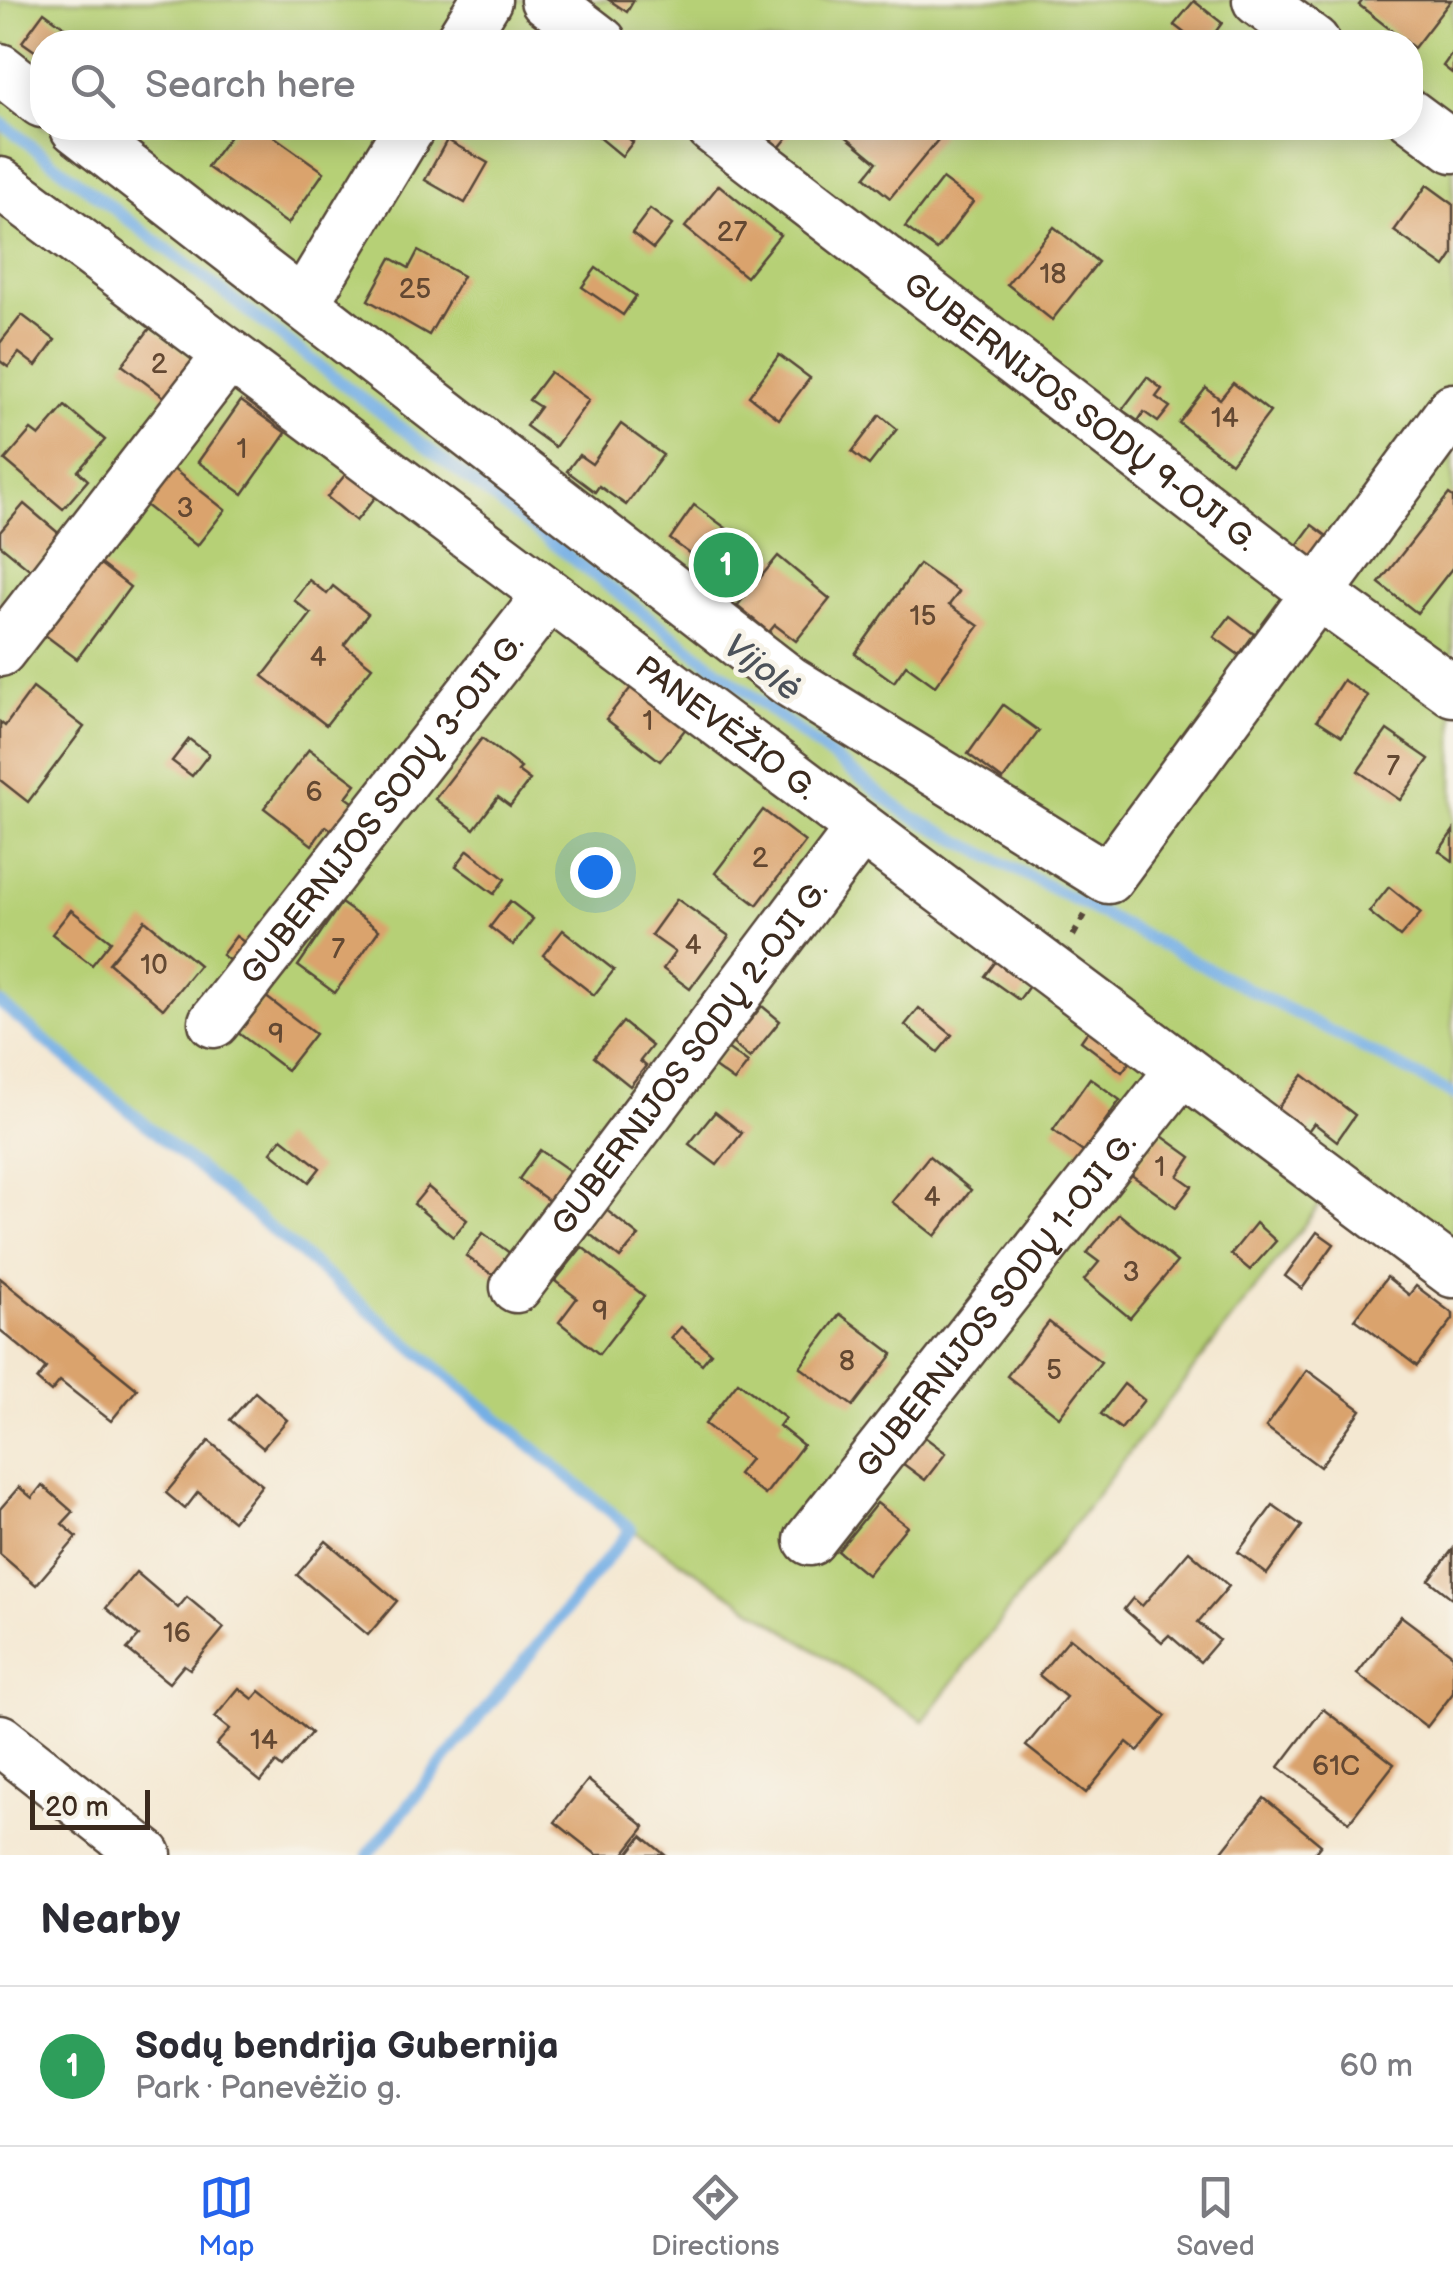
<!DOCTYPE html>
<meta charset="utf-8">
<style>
:root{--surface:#fff;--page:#f2f2f3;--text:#2b2b33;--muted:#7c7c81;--line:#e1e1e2;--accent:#2563eb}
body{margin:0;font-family:"Balsamiq Sans",sans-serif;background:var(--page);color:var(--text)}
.scale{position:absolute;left:30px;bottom:25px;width:120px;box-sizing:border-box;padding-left:10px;border:5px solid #3b2a1e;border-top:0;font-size:28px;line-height:35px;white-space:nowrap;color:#3b2a1e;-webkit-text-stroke:8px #f7f3e8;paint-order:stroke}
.you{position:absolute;left:595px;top:872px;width:35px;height:35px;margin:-25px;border:8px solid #fff;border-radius:50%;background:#1a73e8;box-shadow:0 0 0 15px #1a73e833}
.badge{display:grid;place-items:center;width:65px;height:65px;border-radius:50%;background:var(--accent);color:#fff;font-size:32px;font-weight:700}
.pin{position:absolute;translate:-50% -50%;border:5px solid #fff;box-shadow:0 2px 10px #0006}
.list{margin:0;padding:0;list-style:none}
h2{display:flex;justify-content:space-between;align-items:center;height:130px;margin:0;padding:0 40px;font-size:42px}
h2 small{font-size:32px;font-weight:400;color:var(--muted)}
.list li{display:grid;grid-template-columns:65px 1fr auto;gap:30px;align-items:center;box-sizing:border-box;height:160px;padding:0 40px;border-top:2px solid var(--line)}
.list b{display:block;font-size:38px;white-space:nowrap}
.list p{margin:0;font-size:32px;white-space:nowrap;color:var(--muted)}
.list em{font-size:32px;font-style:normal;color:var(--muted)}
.icon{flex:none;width:55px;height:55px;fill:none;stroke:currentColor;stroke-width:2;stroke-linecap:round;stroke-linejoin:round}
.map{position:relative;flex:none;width:1453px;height:1855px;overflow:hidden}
.search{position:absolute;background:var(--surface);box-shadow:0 5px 25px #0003;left:30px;right:30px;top:30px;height:110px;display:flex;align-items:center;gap:25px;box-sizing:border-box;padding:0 35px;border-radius:40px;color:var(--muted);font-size:38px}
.sheet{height:290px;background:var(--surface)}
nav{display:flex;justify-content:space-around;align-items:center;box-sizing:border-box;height:140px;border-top:2px solid var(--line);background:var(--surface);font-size:28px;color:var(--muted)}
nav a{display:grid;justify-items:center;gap:5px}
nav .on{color:var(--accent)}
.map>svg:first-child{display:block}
.garden{fill:#b6d076;stroke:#787d4a;stroke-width:2.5;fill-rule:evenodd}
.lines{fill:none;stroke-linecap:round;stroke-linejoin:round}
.stream{stroke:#74afe5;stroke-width:12}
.building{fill:#daa36d}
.minor-casing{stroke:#574639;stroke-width:55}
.path{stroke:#574639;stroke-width:6;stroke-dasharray:8 8;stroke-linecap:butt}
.minor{stroke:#fff;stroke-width:50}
.labels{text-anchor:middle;stroke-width:10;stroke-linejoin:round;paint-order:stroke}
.number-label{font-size:28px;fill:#634832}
.street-label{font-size:32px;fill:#3b2a1e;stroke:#f7f3e8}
.water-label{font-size:35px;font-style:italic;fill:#4c525a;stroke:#f7f3e8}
</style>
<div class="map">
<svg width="1453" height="1855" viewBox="0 0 1453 1855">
<rect width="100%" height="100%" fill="#f7f3e8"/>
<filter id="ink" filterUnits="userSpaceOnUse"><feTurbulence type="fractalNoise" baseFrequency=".01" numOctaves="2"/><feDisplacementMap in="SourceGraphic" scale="20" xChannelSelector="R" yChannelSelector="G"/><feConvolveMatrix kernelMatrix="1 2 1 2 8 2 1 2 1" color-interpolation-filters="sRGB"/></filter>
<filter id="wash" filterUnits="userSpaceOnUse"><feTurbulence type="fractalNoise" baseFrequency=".0048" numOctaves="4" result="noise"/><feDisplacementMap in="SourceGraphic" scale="40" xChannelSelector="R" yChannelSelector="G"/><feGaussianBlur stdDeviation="2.25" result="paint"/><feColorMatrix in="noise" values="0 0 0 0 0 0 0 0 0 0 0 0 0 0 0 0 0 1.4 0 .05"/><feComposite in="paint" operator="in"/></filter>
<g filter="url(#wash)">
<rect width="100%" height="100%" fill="#f4e8d2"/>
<path class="garden" d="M0 0H1453V1272L1335 1185 923 1721 631 1529 0 1003ZM42 42H1410V128H42Z"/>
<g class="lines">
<g class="stream">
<polyline points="0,122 907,814 1453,1094"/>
<polyline points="0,1003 631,1529 368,1855"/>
</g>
</g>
<g id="blocks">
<g class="building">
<polygon points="609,0 634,0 627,12"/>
<polygon points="1363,0 1451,0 1414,48 1359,5"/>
<polygon points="1194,1 1222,23 1208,42 1196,42 1174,25"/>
<polygon points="44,12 85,42 42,42 42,56 22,42"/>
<polygon points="511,30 533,42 504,42"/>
<polygon points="1453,52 1453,74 1443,66"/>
<polygon points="236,128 262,128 324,172 288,224 207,167"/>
<polygon points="597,128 616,128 633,142 622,156 593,132"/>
<polygon points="757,128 795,128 775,153 755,138 761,130"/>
<polygon points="848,128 933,128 942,135 890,198 865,177 877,162 843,134"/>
<polygon points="447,140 488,163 465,203 425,180"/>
<polygon points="942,179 973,202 937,250 905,227"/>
<polygon points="719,185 780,235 746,277 685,227"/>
<polygon points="1427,185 1453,204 1453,255 1445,267 1394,231"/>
<polygon points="650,209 672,225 653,249 632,233"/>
<polygon points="1054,227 1098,262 1052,320 1007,284"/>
<polygon points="418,251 463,276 429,335 368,300 391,258 409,268"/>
<polygon points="596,268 636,296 623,315 582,287"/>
<polygon points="22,315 55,340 36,366 19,353 8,367 0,361 0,343"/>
<polygon points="151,327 196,362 168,400 122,365"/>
<polygon points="779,355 810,378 779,419 749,396"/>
<polygon points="550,372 589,400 555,447 526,426 540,407 529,400"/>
<polygon points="1147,377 1162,389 1156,397 1170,407 1158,422 1144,412 1138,421 1122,410"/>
<polygon points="1233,383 1270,412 1231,463 1179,423 1206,388 1220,399"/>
<polygon points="241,401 286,433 243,494 198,462"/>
<polygon points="65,406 105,440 78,471 88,480 63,509 5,460 31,430 39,436"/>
<polygon points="880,415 897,429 869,465 852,452"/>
<polygon points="621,424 663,455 626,505 599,486 595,492 567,471 579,455 592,464"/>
<polygon points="354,464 383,488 356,521 327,497"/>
<polygon points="172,468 225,510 197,546 144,504"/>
<polygon points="1449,494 1453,497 1453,567 1417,613 1379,583"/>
<polygon points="24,504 63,537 33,572 0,545 0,532"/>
<polygon points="694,505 730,531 705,565 670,539"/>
<polygon points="1312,525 1335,542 1318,566 1295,548"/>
<polygon points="778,556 830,599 796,641 775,625 769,632 737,606"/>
<polygon points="99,563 130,587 77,659 45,635"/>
<polygon points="919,564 959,592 949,605 979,626 935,686 906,665 894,682 855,654"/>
<polygon points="309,580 327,594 333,586 368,614 344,645 372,667 326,725 263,676 311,614 294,600"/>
<polygon points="1230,616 1254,634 1239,655 1214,637"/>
<polygon points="637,680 691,722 660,761 606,719"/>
<polygon points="1343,680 1368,696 1342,736 1317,720"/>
<polygon points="33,688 84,727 28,802 0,780 0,722 5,726"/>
<polygon points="1003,705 1039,731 1003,780 968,754"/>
<polygon points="1387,730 1429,759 1400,800 1358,771"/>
<polygon points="482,738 521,768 518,771 530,780 510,806 498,797 474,829 435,799"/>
<polygon points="189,739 209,754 192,776 172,761"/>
<polygon points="309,749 356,784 346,797 357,805 336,833 326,826 312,845 264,808"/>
<polygon points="763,810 805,842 757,905 715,873"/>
<polygon points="1453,831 1453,861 1439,851"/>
<polygon points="468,850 505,879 494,894 456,866"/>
<polygon points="1389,887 1421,913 1400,937 1369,912"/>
<polygon points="677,899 729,936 690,989 663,969 675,952 651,935"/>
<polygon points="510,901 533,919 513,945 490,927"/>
<polygon points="341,903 379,930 335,993 298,966"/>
<polygon points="71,910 111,941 92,965 52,934"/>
<polygon points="145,920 199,965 163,1009 109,963"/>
<polygon points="563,930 614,970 594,995 543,955"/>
<polygon points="236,936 256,951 242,970 222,955"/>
<polygon points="1003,952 1036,976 1019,1000 985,976"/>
<polygon points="265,996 315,1034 287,1070 237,1032"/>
<polygon points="762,1006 780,1021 750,1058 732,1043"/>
<polygon points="919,1008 952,1035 938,1052 905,1025"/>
<polygon points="623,1022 652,1046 640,1061 646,1066 630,1086 594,1057"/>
<polygon points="1093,1024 1135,1055 1122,1072 1081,1041"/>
<polygon points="727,1048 748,1063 734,1081 713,1066"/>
<polygon points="1303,1075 1355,1115 1337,1141 1314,1123 1303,1138 1273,1114"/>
<polygon points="1090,1078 1120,1100 1083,1152 1053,1130"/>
<polygon points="715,1112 742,1133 717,1165 689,1144"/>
<polygon points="1159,1134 1191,1157 1178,1176 1192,1186 1176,1207 1130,1174"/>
<polygon points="282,1138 320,1168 309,1182 271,1152"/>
<polygon points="540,1150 570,1171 549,1201 519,1179"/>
<polygon points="929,1156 971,1190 935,1236 892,1202"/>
<polygon points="428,1187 467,1220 453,1237 414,1204"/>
<polygon points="600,1205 639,1236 620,1258 582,1228"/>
<polygon points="1119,1214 1177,1262 1130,1318 1084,1280 1099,1262 1087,1253"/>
<polygon points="1256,1223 1276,1241 1250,1270 1231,1254"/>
<polygon points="1317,1232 1334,1244 1302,1289 1285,1276"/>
<polygon points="483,1233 511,1254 494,1276 466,1256"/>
<polygon points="582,1247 644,1296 599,1354 559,1322 577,1298 555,1281"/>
<polygon points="1387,1277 1409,1295 1416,1286 1453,1314 1453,1319 1417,1366 1355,1319"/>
<polygon points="0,1278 137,1389 111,1421 60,1381 51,1392 37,1380 46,1368 0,1330"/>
<polygon points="840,1314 893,1354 853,1406 800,1367"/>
<polygon points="1049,1322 1101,1362 1059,1417 1007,1376"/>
<polygon points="681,1327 711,1353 702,1364 671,1338"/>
<polygon points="1307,1370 1361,1410 1320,1467 1266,1427"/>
<polygon points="738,1382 785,1418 779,1426 803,1445 765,1495 738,1474 750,1459 705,1424"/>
<polygon points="1124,1384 1144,1400 1121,1429 1101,1414"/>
<polygon points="255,1392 287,1420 263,1448 230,1420"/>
<polygon points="922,1435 946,1453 925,1480 902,1463"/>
<polygon points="209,1441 262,1485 233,1521 198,1492 185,1509 166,1493"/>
<polygon points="42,1485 73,1512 62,1524 77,1537 36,1585 0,1554 0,1509 19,1487 32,1498"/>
<polygon points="877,1503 907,1526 867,1575 838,1551"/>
<polygon points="1273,1505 1302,1526 1267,1574 1238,1552"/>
<polygon points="326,1541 397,1601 368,1635 297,1575"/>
<polygon points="1453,1549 1453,1599 1429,1580"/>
<polygon points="1189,1551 1229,1586 1198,1622 1219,1640 1200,1662 1169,1635 1162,1642 1124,1609 1133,1598 1142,1606"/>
<polygon points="136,1572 178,1608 187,1597 224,1628 190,1669 184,1665 169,1683 127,1649 139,1636 106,1608"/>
<polygon points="1401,1616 1453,1655 1453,1693 1427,1727 1357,1674"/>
<polygon points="1070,1638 1166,1716 1138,1751 1127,1742 1086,1793 1026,1746 1066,1697 1039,1675"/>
<polygon points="239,1688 253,1699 260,1691 311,1733 282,1768 276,1763 261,1782 216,1745 230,1729 215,1717"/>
<polygon points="1323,1709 1394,1764 1349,1822 1279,1767"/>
<polygon points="588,1780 645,1827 623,1855 597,1855 555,1822"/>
<polygon points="1264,1798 1321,1845 1313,1855 1219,1855"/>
<polygon points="642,1836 665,1855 627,1855"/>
</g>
</g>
</g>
<g filter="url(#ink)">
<use href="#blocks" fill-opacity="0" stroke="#574639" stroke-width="2.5"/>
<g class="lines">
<defs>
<g id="minor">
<polyline points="546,0 601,42"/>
<polyline points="1258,0 1314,42"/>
<polyline points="460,42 486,0"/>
<polyline points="0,69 42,102"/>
<polyline points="1410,115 1453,147"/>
<polyline points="76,128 789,681 1108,878 1453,409"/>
<path id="s1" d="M712 128 1317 593 1453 691"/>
<path id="s2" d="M0 183 1453 1272"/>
<polyline points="304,302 409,128"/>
<polyline points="0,651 229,355"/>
<path id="s3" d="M214 1022 549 595"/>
<path id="s4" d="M516 1287 861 829"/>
<path id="s5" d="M810 1540 1182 1069"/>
<polyline points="0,1740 146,1855"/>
</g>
</defs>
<use href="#minor" class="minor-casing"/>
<polyline class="path" points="1073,936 1086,913"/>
<use href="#minor" class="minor"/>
</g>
</g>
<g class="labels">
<g class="number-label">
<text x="732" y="241">27</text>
<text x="1053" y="283">18</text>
<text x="415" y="298">25</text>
<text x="159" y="373">2</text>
<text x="1225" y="427">14</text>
<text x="242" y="458">1</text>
<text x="185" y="517">3</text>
<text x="923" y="625">15</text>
<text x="318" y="666">4</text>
<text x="648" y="730">1</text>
<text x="1393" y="775">7</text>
<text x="314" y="801">6</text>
<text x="760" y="867">2</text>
<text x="693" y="954">4</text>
<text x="338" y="958">7</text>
<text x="154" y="974">10</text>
<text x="276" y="1043">9</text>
<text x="1160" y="1176">1</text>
<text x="932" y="1206">4</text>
<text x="1131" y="1281">3</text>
<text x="600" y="1320">9</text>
<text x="847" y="1370">8</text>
<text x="1054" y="1379">5</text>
<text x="177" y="1642">16</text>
<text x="264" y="1749">14</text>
<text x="1336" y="1775">61C</text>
</g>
<g class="street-label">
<text dy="11" stroke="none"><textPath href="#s1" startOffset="465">GUBERNIJOS SODŲ 9-OJI G.</textPath></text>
<text dy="11" stroke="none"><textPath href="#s2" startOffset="908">PANEVĖŽIO G.</textPath></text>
<text dy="11" stroke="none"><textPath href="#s3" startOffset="272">GUBERNIJOS SODŲ 3-OJI G.</textPath></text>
<text dy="11" stroke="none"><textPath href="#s4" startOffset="288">GUBERNIJOS SODŲ 2-OJI G.</textPath></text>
<text dy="11" stroke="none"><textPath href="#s5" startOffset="300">GUBERNIJOS SODŲ 1-OJI G.</textPath></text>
</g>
<g class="water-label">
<text transform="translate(763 667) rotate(37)" y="12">Vijolė</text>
</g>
</g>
</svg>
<div class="scale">20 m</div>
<div class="you"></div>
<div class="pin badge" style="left:726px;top:565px;background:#2e9e5b">1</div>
<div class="search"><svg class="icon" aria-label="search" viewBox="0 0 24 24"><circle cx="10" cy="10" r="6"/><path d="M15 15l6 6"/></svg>Search here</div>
</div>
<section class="sheet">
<h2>Nearby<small></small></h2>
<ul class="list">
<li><span class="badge" style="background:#2e9e5b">1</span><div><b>Sodų bendrija Gubernija</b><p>Park · Panevėžio g.</p></div><em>60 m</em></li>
</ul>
</section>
<nav>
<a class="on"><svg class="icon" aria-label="map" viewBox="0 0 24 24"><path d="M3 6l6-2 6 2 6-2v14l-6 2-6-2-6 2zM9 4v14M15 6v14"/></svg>Map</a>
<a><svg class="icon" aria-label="directions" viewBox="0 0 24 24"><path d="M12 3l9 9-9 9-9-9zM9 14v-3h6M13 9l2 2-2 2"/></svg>Directions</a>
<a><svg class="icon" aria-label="saved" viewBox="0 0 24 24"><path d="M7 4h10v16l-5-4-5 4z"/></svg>Saved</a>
</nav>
